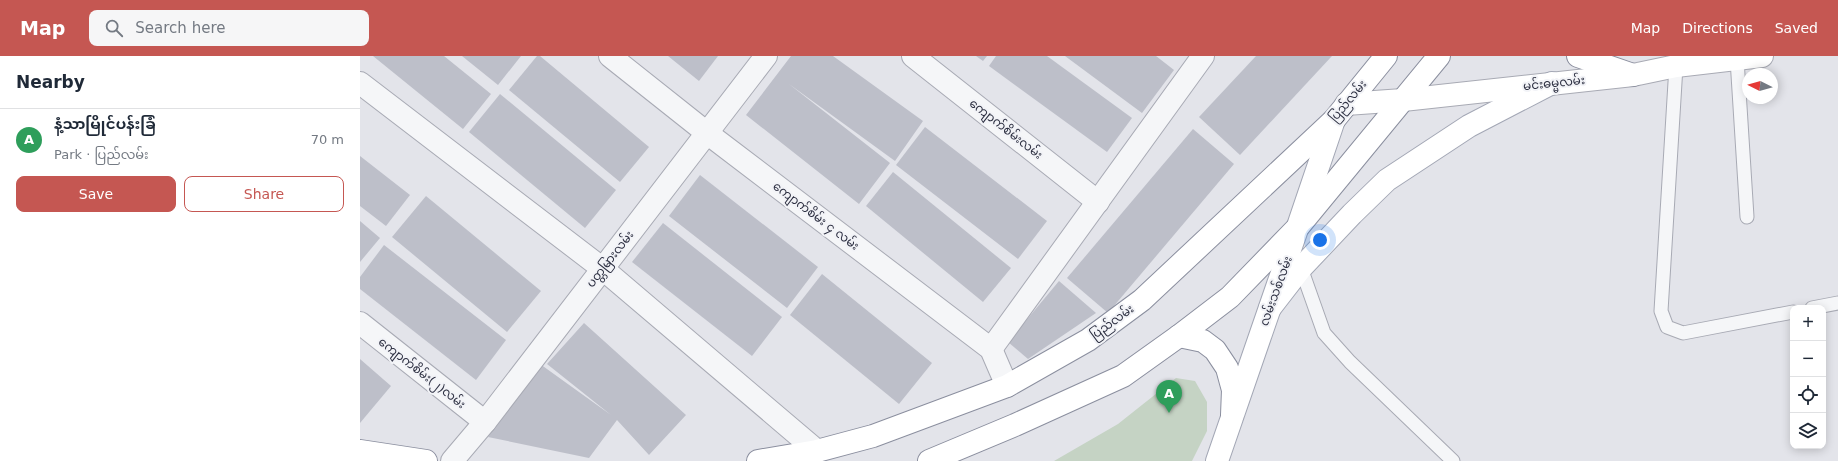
<!DOCTYPE html>
<meta charset="utf-8">
<style>
:root{--surface:#fff;--page:#f6f6f7;--text:#1f2937;--muted:#747a83;--line:#e0e1e3;--accent:#c55752}
body{margin:0;font-family:"DejaVu Sans","Noto Sans Myanmar",sans-serif;background:var(--page);color:var(--text)}
.controls{position:absolute;right:12px;bottom:12px;display:grid;overflow:hidden;border-radius:8px;box-shadow:0 2px 10px #0003}
.controls button{width:36px;height:36px;display:grid;place-items:center;padding:0;border:0;border-bottom:1px solid var(--line);background:var(--surface);color:var(--text);font:20px sans-serif}
.compass{position:absolute;left:1382px;top:12px;width:36px;height:36px;border-radius:50%;background:var(--surface);box-shadow:0 2px 10px #0003;rotate:275deg}
.you{position:absolute;left:960px;top:184px;width:14px;height:14px;margin:-10px;border:3px solid #fff;border-radius:50%;background:#1a73e8;box-shadow:0 0 0 6px #1a73e833}
.badge{display:grid;place-items:center;width:26px;height:26px;border-radius:50%;background:var(--accent);color:#fff;font-size:13px;font-weight:700}
.pin{position:absolute;translate:-50% -33px;filter:drop-shadow(0 1px 2px #0008)}
.pin::after{content:'';position:absolute;top:21px;width:14px;height:12px;background:inherit;clip-path:polygon(0 0,100% 0,50% 100%)}
.list{margin:0;padding:0;list-style:none}
h2{display:flex;justify-content:space-between;align-items:center;height:52px;margin:0;padding:0 16px;font-size:17px}
h2 small{font-size:13px;font-weight:400;color:var(--muted)}
.list li{display:grid;grid-template-columns:26px 1fr auto;gap:12px;align-items:center;box-sizing:border-box;height:56px;padding:0 16px;border-top:1px solid var(--line)}
.list b{display:block;font-size:15px;white-space:nowrap}
.list p{margin:0;font-size:13px;white-space:nowrap;color:var(--muted)}
.list em{font-size:13px;font-style:normal;color:var(--muted)}
.actions{display:flex;gap:8px;padding:12px 16px}
.actions a{flex:1;padding:9px 0;border:1px solid var(--accent);border-radius:8px;text-align:center;font-size:14px;color:var(--accent)}
.actions .main{background:var(--accent);color:#fff}
.icon{flex:none;width:22px;height:22px;fill:none;stroke:currentColor;stroke-width:2;stroke-linecap:round;stroke-linejoin:round}
.map{position:relative;flex:none;width:1478px;height:405px;overflow:hidden}
header{display:flex;align-items:center;gap:24px;box-sizing:border-box;height:56px;padding:0 20px;background:var(--accent);color:#fff}
header strong{font-size:19px}
nav{display:flex;gap:22px;margin-inline-start:auto;font-size:14px}
.search{width:280px;height:36px;background:var(--page);display:flex;align-items:center;gap:10px;box-sizing:border-box;padding:0 14px;border-radius:8px;color:var(--muted);font-size:15px}
main{display:flex}
aside{flex:1;background:var(--surface)}
.map>svg:first-child{display:block}
.green{fill:#c5d3c4}
.building{fill:#bdbfc9}
.lines{fill:none;stroke-linecap:round;stroke-linejoin:round}
.service-casing{stroke:#a8aab4;stroke-width:15}
.minor-casing{stroke:#a8aab4;stroke-width:24}
.secondary-casing{stroke:#a8aab4;stroke-width:24}
.primary-casing{stroke:#a3a7b5;stroke-width:24}
.trunk-casing{stroke:#8b8f9f;stroke-width:24}
.service{stroke:#f5f6f8;stroke-width:13}
.minor{stroke:#f5f6f8;stroke-width:22}
.secondary{stroke:#fff;stroke-width:22}
.primary{stroke:#fff;stroke-width:22}
.trunk{stroke:#fff;stroke-width:22}
.labels{text-anchor:middle;stroke-width:4;stroke-linejoin:round;paint-order:stroke}
.street-label{font-size:12px;fill:#2c2f41;stroke:#f2f3f7}
</style>
<header>
<strong>Map</strong>
<div class="search"><svg class="icon" aria-label="search" viewBox="0 0 24 24"><circle cx="10" cy="10" r="6"/><path d="M15 15l6 6"/></svg>Search here</div>
<nav><a>Map</a><a>Directions</a><a>Saved</a></nav>
</header>
<main>
<aside>
<h2>Nearby<small></small></h2>
<ul class="list">
<li><span class="badge" style="background:#2e9e5b">A</span><div><b>နံ့သာမြိုင်ပန်းခြံ</b><p>Park · ပြည်လမ်း</p></div><em>70 m</em></li>
</ul>
<div class="actions"><a class="main">Save</a><a>Share</a></div>
</aside>
<div class="map">
<svg width="1478" height="405" viewBox="0 0 1478 405">
<rect width="100%" height="100%" fill="#e3e4ea"/>
<polygon class="green" points="816,322 835,325 847,346 847,375 832,405 694,405 758,368"/>
<g class="building">
<polygon points="13,0 84,0 131,38 103,73"/>
<polygon points="102,0 161,0 138,29"/>
<polygon points="177,0 180,0 289,91 260,126 149,34"/>
<polygon points="308,0 358,0 339,25"/>
<polygon points="431,0 473,0 563,65 535,105 429,28 530,107 499,148 386,59"/>
<polygon points="616,0 627,0 623,5"/>
<polygon points="636,0 687,0 772,62 747,96 629,10"/>
<polygon points="705,0 796,0 814,14 782,57"/>
<polygon points="896,0 972,0 880,99 839,61"/>
<polygon points="140,38 256,134 225,172 109,76"/>
<polygon points="565,71 687,165 658,203 536,109"/>
<polygon points="833,73 874,108 748,257 707,222"/>
<polygon points="0,100 50,139 26,170 0,150"/>
<polygon points="533,116 651,212 623,246 506,150"/>
<polygon points="340,119 458,211 427,252 309,160"/>
<polygon points="66,140 181,235 147,276 32,181"/>
<polygon points="0,165 20,182 0,206"/>
<polygon points="303,167 422,261 392,300 272,206"/>
<polygon points="24,189 146,284 116,324 0,233 0,221"/>
<polygon points="462,218 572,307 539,348 430,259"/>
<polygon points="699,225 736,257 668,303 648,286"/>
<polygon points="224,267 326,359 289,399 257,364 229,402 128,381 180,308 251,359 187,308"/>
<polygon points="0,303 31,330 0,367"/>
</g>
<g class="lines">
<defs>
<g id="service">
<polyline points="1377,3 1387,161"/>
<polyline points="1316,10 1301,255 1307,271 1323,277 1433,256"/>
<polyline points="941,212 964,277 990,306 1093,405"/>
<polyline points="1452,252 1478,247"/>
</g>
<g id="minor">
<polyline points="250,0 347,77 631,293 647,330"/>
<polyline points="553,0 738,146"/>
<polyline points="0,27 243,213 457,395"/>
<polyline points="0,267 125,366"/>
<polyline points="631,293 843,0"/>
<polyline points="92,405 125,366 406,0"/>
</g>
<polyline id="secondary" points="986,48 1043,44 1273,19 1316,10 1402,0"/>
<g id="primary">
<polyline points="910,252 941,212 992,158 1027,124 1109,70 1192,27"/>
<path d="M857 405C896 291 936 178 974 64"/>
</g>
<g id="trunk">
<polyline points="1218,0 1273,19"/>
<polyline points="819,280 843,285 855,294 867,312 873,334 872,359"/>
<polyline points="0,395 66,405"/>
<polyline points="398,405 457,395 513,380 647,330 728,284 782,244 974,64 1026,0"/>
<polyline points="569,405 655,369 763,320 819,280 870,241 939,170 1079,0"/>
</g>
</defs>
<use href="#service" class="service-casing"/>
<use href="#minor" class="minor-casing"/>
<use href="#secondary" class="secondary-casing"/>
<use href="#primary" class="primary-casing"/>
<use href="#trunk" class="trunk-casing"/>
<use href="#service" class="service"/>
<use href="#minor" class="minor"/>
<use href="#secondary" class="secondary"/>
<use href="#primary" class="primary"/>
<use href="#trunk" class="trunk"/>
</g>
<g class="labels">
<g class="street-label">
<text transform="translate(1194 27) rotate(-6)" y="4">မင်းဓမ္မလမ်း</text>
<text transform="translate(988 45) rotate(-50)" y="4">ပြည်လမ်း</text>
<text transform="translate(646 73) rotate(38)" y="4">ကျောက်စိမ်းလမ်း</text>
<text transform="translate(456 160) rotate(37)" y="4">ကျောက်စိမ်း ၄ လမ်း</text>
<text transform="translate(250 203) rotate(-52)" y="4">ပတ္တမြားလမ်း</text>
<text transform="translate(916 235) rotate(-70)" y="4">လမ်းသစ်လမ်း</text>
<text transform="translate(752 266) rotate(-36)" y="4">ပြည်လမ်း</text>
<text transform="translate(62 317) rotate(38)" y="4">ကျောက်စိမ်း(၂)လမ်း</text>
</g>
</g>
</svg>
<div class="controls">
<button>+</button>
<button>−</button>
<button><svg class="icon" aria-label="locate" viewBox="0 0 24 24"><circle cx="12" cy="12" r="6"/><path d="M12 2v4M12 18v4M2 12h4M18 12h4"/></svg></button>
<button><svg class="icon" aria-label="layers" viewBox="0 0 24 24"><path d="M12 4l9 5-9 5-9-5zM3 14l9 5 9-5"/></svg></button>
</div>
<svg class="compass" viewBox="-18 -18 36 36"><path d="M0-13l5 13h-10z" fill="#e53935"/><path d="M0 13l5-13h-10z" fill="#747a83"/></svg>
<div class="you"></div>
<div class="pin badge" style="left:809px;top:357px;background:#2e9e5b">A</div>
</div>
</main>
